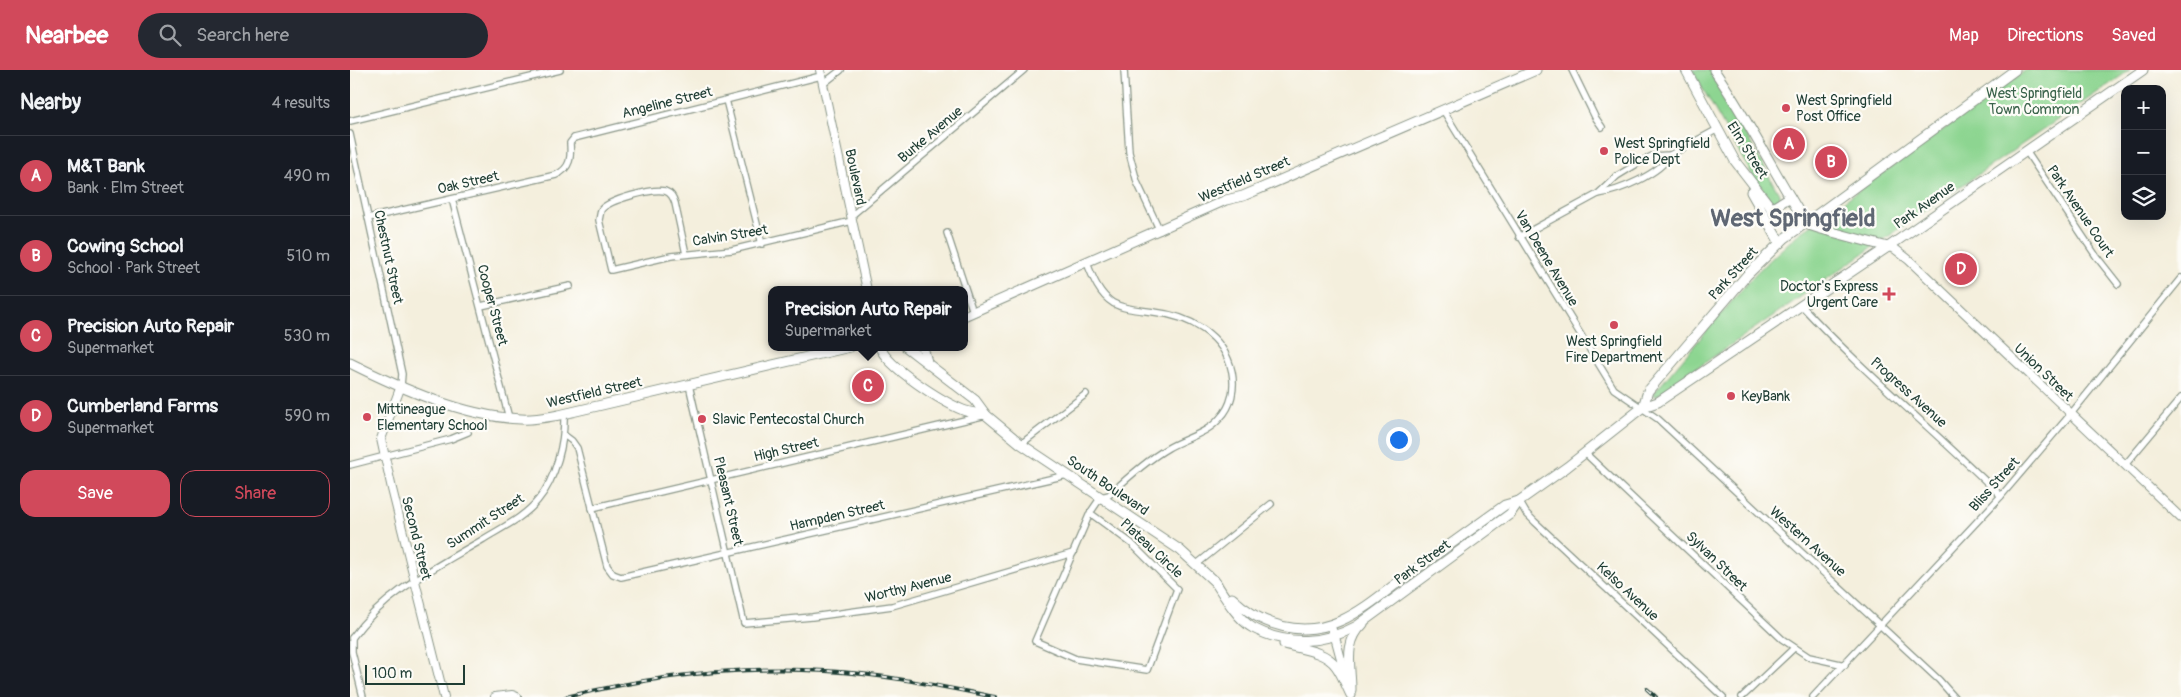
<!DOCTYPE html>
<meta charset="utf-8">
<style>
:root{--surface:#171b24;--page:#242831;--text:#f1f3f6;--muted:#9ea1a6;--line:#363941;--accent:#d1495b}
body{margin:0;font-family:Pangolin,sans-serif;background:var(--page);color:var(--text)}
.controls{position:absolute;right:15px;top:15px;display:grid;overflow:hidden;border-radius:10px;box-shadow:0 5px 20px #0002}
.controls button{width:45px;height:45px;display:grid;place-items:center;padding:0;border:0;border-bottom:1px solid var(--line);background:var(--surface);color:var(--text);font:25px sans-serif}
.scale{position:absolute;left:15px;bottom:12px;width:100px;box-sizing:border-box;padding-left:5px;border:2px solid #1f3d34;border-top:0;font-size:14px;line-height:18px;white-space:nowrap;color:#1f3d34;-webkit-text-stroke:4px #fdfcf7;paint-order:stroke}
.you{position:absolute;left:1048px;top:369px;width:18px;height:18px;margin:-12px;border:4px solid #fff;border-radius:50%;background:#1a73e8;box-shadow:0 0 0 8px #1a73e833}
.badge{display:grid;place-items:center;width:32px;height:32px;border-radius:50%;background:var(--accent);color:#fff;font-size:16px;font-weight:700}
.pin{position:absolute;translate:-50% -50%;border:2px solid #fff;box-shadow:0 1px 5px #0006}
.popup{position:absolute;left:418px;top:216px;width:200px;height:65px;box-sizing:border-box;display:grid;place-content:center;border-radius:10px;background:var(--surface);filter:drop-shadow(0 1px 4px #0005);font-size:16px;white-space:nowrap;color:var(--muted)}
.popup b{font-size:19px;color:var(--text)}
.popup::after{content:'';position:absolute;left:50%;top:100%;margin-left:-10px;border:10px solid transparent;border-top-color:var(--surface)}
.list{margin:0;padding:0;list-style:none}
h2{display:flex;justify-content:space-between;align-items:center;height:65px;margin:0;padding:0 20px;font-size:21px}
h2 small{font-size:16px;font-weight:400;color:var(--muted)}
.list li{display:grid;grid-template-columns:32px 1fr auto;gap:15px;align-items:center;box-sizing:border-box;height:80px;padding:0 20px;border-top:1px solid var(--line)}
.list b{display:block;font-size:19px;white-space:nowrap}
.list p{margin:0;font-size:16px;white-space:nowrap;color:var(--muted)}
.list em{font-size:16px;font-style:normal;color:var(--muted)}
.actions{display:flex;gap:10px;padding:15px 20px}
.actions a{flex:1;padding:11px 0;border:1px solid var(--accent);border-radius:15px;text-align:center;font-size:18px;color:var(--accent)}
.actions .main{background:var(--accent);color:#fff}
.icon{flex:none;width:28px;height:28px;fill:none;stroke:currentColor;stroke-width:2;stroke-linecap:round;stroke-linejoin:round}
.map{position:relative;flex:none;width:1831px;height:627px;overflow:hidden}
header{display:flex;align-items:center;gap:30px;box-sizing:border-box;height:70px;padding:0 25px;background:var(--accent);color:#fff}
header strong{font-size:24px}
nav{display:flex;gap:28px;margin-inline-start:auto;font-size:18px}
.search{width:350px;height:45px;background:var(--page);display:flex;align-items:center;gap:12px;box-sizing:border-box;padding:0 18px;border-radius:28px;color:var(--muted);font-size:19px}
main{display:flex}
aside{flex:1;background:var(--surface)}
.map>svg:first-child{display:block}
.green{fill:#8dd591;stroke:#568962}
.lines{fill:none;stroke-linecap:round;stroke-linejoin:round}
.street-casing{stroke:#8a9688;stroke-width:8}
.secondary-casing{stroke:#8a9688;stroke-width:10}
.primary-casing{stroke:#8a9688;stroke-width:11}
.street{stroke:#fff;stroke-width:5.5}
.secondary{stroke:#fff;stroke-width:8}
.primary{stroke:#fff;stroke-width:9}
.rail-casing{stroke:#1f3d34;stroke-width:4}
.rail{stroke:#fdfcf7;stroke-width:2;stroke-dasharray:5.5;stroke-linecap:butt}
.poi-dot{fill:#d1495b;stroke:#fdfcf7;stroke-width:2}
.labels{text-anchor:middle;stroke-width:4.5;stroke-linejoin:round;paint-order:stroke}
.park-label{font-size:14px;fill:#3a634b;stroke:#fdfcf7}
.poi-label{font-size:14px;fill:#1f3d34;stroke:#fdfcf7;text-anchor:start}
.street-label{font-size:14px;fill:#1f3d34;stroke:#fdfcf7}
.town-label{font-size:24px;font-weight:bold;fill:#5f6773;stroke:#fdfcf7}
</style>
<header>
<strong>Nearbee</strong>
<div class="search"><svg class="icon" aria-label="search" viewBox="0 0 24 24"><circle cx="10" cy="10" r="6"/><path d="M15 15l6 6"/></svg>Search here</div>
<nav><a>Map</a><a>Directions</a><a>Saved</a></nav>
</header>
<main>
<aside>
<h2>Nearby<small>4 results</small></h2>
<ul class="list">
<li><span class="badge">A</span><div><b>M&amp;T Bank</b><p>Bank · Elm Street</p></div><em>490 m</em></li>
<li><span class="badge">B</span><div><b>Cowing School</b><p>School · Park Street</p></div><em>510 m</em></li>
<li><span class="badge">C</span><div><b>Precision Auto Repair</b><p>Supermarket</p></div><em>530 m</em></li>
<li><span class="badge">D</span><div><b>Cumberland Farms</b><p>Supermarket</p></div><em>590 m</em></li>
</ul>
<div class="actions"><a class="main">Save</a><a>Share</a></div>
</aside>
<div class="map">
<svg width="1831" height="627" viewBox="0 0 1831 627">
<rect width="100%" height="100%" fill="#fdfcf7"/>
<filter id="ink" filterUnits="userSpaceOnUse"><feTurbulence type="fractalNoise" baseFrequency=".02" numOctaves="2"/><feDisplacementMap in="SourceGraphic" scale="10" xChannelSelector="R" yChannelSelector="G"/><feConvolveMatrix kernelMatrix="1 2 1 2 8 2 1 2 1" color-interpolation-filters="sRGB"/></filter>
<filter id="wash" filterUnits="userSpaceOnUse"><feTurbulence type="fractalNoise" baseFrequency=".0096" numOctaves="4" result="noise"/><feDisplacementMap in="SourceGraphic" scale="20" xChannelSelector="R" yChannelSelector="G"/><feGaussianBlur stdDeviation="1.12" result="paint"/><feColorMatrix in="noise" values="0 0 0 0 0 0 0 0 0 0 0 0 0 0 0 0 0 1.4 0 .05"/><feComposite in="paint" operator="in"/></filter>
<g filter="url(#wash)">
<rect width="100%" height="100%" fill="#f4efdd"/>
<g class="green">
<polygon points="1342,0 1360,0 1429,124 1429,130 1425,133 1422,132 1401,103"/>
<polygon points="1676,0 1780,0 1305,327 1303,324 1406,203 1447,165"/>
</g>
</g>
<g filter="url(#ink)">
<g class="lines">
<defs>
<g id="street">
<polyline points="774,0 779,82 787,112 810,161"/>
<polyline points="1222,0 1245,47 1252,57"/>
<polyline points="473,14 491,0"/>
<polyline points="376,30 412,174"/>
<polyline points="1093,40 1264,319 1308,349 1589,610 1604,627"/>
<polyline points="0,51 210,0"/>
<polyline points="0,64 52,304 51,316"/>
<polyline points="1676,81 1746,186 1768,214"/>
<path d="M1248 124C1269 121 1310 104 1320 85"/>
<polyline points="102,129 159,348"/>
<polyline points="501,146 674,0"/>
<path d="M18 148 206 105C221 98 221 87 220 73L224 68 471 6"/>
<polyline points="597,163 623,242"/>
<polyline points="1169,167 1248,124 1267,106 1290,92 1302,86 1320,85 1368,59"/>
<path d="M336 184 325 133C323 127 321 123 315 121 303 118 258 130 251 140L249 150 261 200 321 186 382 180 502 151"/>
<path d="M737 193C743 208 749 224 763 233 775 240 791 240 804 242 839 246 874 264 882 302 885 318 882 336 870 348 857 364 835 368 818 378 799 389 775 410 759 425L751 427 740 443 685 571 726 589 797 600 827 519 781 473 740 443"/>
<path d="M1451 235C1514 303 1585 361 1651 426"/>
<polyline points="131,236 220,216"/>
<polyline points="339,315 394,553 462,547 542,536 723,483"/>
<polyline points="214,365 222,371 227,378 257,496 263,504 271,507 717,405"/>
<polyline points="671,374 736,324"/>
<polyline points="1235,383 1432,569 1459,587 1495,595"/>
<polyline points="0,395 101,369 118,362"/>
<polyline points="1775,395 1831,328"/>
<polyline points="1169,431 1176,443 1185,452 1373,627"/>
<polyline points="242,438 632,346"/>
<polyline points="847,494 921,434"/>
<path d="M2 568C34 523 86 497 132 470 151 458 174 448 188 430 206 409 215 371 214 344"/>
<polyline points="2,568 2,582 13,627"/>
<polyline points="1392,627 1444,578"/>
<polyline points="1463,627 1651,426 1720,345 1831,208"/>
</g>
<g id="secondary">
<polyline points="470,0 517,220"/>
<polyline points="1538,177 1545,179 1559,190 1831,448"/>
<polyline points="51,316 31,369 42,419 94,627"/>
<polyline points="980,555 985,567 997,611"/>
<polyline points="145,627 162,625 167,627"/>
</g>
<g id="primary">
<polyline points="1336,0 1385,91 1426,144 1471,159 1538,177"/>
<path d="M1364 0C1398 49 1424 103 1456 153"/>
<polyline points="1401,122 1430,173"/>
<polyline points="1421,139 1440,127"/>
<polyline points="614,246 876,130 893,126 1186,0"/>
<path d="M530 277C537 297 593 332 613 340 620 343 628 343 636 345"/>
<polyline points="556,277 625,330 636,345 671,374 830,480 867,514"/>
<polyline points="573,277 577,292"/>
<path d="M0 293C50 318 115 347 171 349 184 350 197 347 209 345L500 277"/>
<polyline points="1293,337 1308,332 1541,175 1793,0"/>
<path d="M864 510C873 524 888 550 903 558 937 576 974 574 1007 556L1160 444 1169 431 1217 397 1293 337 1298 321 1397 205 1435 168 1665 0"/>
<path d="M882 528C911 556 952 568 990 551 1015 540 1037 520 1059 504 1091 481 1123 458 1155 435L1169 431"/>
<path d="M934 574C951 579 975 581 986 596 992 604 996 615 1001 625"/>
<path d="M1001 620C1001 596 993 573 1013 554"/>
</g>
</defs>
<use href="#street" class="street-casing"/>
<use href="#secondary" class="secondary-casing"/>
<use href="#primary" class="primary-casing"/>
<use href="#street" class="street"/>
<use href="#secondary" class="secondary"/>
<use href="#primary" class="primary"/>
<defs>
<g id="rail">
<polyline points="1297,619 1306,627"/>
<path d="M216 627C302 606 388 595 476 601 533 604 589 616 645 627"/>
</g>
</defs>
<use href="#rail" class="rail-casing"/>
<use href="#rail" class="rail"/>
</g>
</g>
<g class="poi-dot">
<circle cx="1436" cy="38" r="5"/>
<circle cx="1254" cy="81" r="5"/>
<path d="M1536.5 216.5h5v5h5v5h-5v5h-5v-5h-5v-5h5z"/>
<circle cx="1264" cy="255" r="5"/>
<circle cx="1381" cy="326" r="5"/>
<circle cx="17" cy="347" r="5"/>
<circle cx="352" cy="349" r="5"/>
</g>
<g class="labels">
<g class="park-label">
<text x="1684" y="28">West Springfield<tspan x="1684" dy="16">Town Common</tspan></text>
</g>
<g class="poi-label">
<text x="1446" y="35">West Springfield<tspan x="1446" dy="16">Post Office</tspan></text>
<text x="1264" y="78">West Springfield<tspan x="1264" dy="16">Police Dept</tspan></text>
<text x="1528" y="221" text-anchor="end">Doctor's Express<tspan x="1528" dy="16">Urgent Care</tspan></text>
<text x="1264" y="276" text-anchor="middle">West Springfield<tspan x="1264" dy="16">Fire Department</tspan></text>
<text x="1391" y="331">KeyBank</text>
<text x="27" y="344">Mittineague<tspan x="27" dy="16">Elementary School</tspan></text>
<text x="362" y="354">Slavic Pentecostal Church</text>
</g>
<g class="street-label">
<text transform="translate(317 32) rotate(-14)" y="5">Angeline Street</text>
<text transform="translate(580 64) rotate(-40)" y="5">Burke Avenue</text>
<text transform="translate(1398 80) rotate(58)" y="5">Elm Street</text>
<text transform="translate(506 107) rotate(78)" y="5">Boulevard</text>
<text transform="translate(894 109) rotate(-23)" y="5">Westfield Street</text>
<text transform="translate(118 112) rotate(-13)" y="5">Oak Street</text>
<text transform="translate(1574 135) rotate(-35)" y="5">Park Avenue</text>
<text transform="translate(1731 141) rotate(56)" y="5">Park Avenue Court</text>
<text transform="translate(380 165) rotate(-9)" y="5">Calvin Street</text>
<text transform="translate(39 187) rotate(78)" y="5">Chestnut Street</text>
<text transform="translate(1197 188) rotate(59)" y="5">Van Deene Avenue</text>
<text transform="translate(1383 203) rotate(-48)" y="5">Park Street</text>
<text transform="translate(143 235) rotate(75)" y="5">Cooper Street</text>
<text transform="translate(1694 302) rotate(44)" y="5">Union Street</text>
<text transform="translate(244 322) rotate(-13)" y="5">Westfield Street</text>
<text transform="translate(1559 322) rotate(42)" y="5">Progress Avenue</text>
<text transform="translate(436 379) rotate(-13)" y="5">High Street</text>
<text transform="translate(1644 414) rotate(-48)" y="5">Bliss Street</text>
<text transform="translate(758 415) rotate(34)" y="5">South Boulevard</text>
<text transform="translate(379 431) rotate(77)" y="5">Pleasant Street</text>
<text transform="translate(487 445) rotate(-13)" y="5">Hampden Street</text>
<text transform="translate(135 451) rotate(-33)" y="5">Summit Street</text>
<text transform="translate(67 468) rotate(76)" y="5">Second Street</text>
<text transform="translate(1458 471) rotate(42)" y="5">Western Avenue</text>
<text transform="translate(802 478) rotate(43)" y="5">Plateau Circle</text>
<text transform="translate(1367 491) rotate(44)" y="5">Sylvan Street</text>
<text transform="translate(1072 492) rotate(-36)" y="5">Park Street</text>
<text transform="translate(558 517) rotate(-14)" y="5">Worthy Avenue</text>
<text transform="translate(1278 521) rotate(43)" y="5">Kelso Avenue</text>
</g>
<g class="town-label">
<text x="1443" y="156">West Springfield</text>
</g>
</g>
</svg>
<div class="controls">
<button>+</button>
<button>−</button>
<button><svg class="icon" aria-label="layers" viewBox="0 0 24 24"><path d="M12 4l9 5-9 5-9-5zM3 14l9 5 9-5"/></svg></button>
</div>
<div class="scale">100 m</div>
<div class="you"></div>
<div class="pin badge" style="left:1439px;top:74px">A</div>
<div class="pin badge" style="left:1481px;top:92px">B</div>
<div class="pin badge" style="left:518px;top:316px">C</div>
<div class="popup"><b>Precision Auto Repair</b>Supermarket</div>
<div class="pin badge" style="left:1611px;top:199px">D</div>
</div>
</main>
